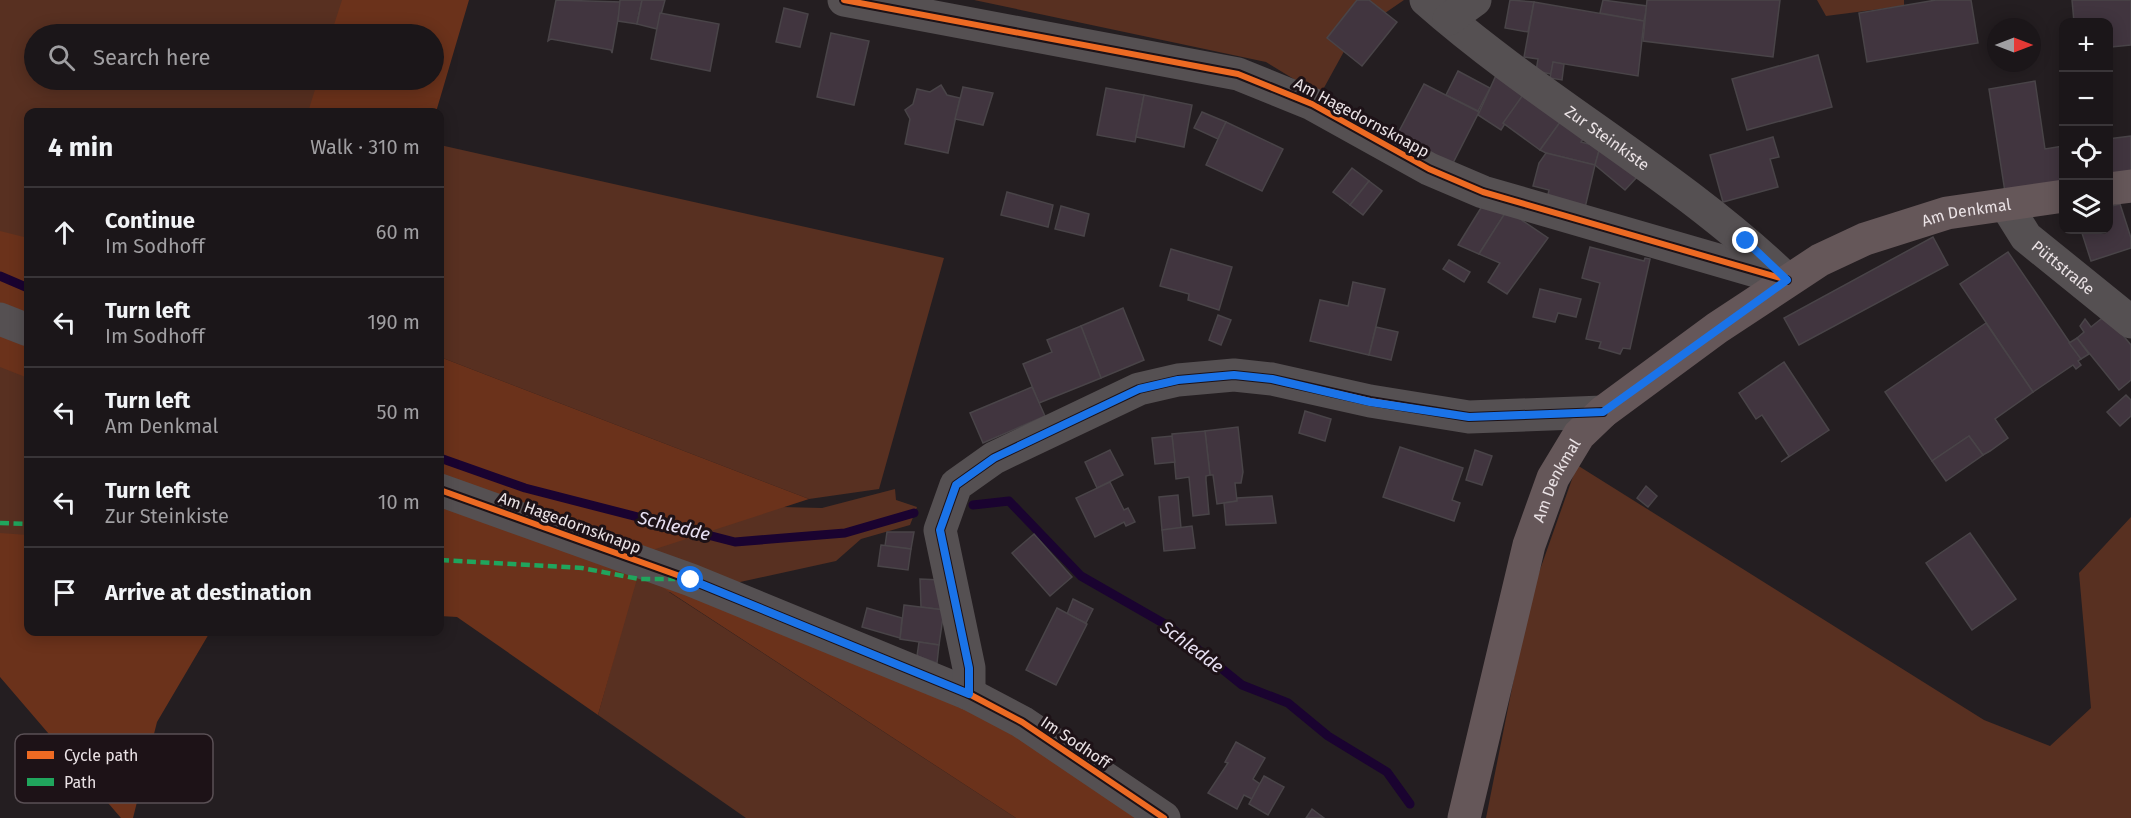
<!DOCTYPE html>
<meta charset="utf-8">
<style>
:root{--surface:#1b1619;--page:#282326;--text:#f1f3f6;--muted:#a09fa2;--line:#393538}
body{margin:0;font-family:"Fira Sans",sans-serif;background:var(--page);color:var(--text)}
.controls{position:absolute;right:18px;top:18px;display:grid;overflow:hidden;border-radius:12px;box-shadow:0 3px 15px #0003}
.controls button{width:54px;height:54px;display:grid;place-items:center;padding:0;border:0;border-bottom:2px solid var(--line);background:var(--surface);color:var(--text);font:30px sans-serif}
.compass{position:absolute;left:1987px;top:18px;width:54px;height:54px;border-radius:50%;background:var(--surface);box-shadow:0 3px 15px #0003;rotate:90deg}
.stop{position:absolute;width:18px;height:18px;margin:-14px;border:4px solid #1a73e8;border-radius:50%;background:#fff}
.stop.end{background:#1a73e8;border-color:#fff;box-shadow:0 2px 6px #0008}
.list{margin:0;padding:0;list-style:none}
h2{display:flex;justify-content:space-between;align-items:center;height:78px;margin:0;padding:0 24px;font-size:26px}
h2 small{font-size:20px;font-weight:400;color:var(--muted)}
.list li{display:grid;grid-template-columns:39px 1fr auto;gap:18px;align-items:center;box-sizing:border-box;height:90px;padding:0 24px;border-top:2px solid var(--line)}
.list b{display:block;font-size:22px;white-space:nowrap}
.list p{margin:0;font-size:20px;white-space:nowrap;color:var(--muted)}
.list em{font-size:20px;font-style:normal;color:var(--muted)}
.icon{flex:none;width:33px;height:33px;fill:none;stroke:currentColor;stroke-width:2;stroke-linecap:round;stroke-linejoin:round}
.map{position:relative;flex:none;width:2131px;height:818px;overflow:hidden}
.search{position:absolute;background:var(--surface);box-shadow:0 3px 15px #0003;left:24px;top:24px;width:420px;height:66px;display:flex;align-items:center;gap:15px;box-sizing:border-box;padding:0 21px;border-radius:33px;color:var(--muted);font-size:22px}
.panel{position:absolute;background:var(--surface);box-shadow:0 3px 15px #0003;left:24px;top:108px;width:420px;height:528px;border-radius:12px}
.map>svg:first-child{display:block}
.green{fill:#583021}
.forest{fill:#6b321b}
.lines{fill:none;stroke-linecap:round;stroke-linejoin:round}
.stream{stroke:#1a0330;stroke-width:9}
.building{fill:#41353f;stroke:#494448;stroke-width:1.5}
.minor{stroke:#555052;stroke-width:33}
.major{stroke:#655759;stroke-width:33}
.quiet{stroke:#20a55d;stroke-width:4.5;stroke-dasharray:9 4.5;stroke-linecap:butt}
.cycleway-casing{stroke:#1d1217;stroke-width:10}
.cycleway{stroke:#ed6a23;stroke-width:6}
.route{stroke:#1a73e8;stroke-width:8}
.labels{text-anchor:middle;stroke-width:6;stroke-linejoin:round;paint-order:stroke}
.street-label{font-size:16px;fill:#eae2e5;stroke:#1d1217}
.water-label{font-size:18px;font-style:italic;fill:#e7e0f2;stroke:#1d1217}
.key{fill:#1d1217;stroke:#5a5055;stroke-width:1.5}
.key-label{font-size:16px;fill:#eae2e5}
</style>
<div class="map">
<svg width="2131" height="818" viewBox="0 0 2131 818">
<rect width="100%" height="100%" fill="#241e21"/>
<g class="green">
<polygon points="0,0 427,0 413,34 34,34 34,80 396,80 383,112 28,112 28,551 0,547"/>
<polygon points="974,0 1404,0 1353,35 1320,95 1266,62"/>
<polygon points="1817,0 1904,0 1904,6 1826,16"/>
<polygon points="440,145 944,258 879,489 809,499 440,357"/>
<polygon points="440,415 747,506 822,508 895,489 896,500 917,507 910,525 861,539 836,561 699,591 669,592 1016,818 746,818 598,715 632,592"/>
<polygon points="1577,465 1984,720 2050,746 2091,708 2079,573 2131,517 2131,818 1486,818 1530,598"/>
</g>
<g class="forest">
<polygon points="342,0 469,0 436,112 308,112 318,80 434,80 434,34 331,34"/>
<polygon points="0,231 28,238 28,378 0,367"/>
<polygon points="440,357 809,499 643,553 977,707 1144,818 1016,818 639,572 598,715 457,617 440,616"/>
<polygon points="0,533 28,535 28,632 210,632 157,722 133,818 121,818 0,677"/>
</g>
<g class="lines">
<g class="stream">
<polyline points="0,276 28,288"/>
<polyline points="440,458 525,488 735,542 845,533 914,513"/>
<polyline points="973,505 1009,501 1081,576 1170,627 1242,685 1288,703 1328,736 1387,772 1410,804"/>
</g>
</g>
<g class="building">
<polygon points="556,0 621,2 612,53 611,50 551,39 548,41"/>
<polygon points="620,0 642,0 637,24 618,21"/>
<polygon points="642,0 665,0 657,29 637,24"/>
<polygon points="1357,0 1369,0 1397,22 1362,66 1327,38"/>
<polygon points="1510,0 1534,2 1528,32 1505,28"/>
<polygon points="1603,0 1647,6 1644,21 1600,13"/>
<polygon points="1647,0 1780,0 1773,57 1643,41"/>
<polygon points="1936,0 1971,0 1978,43 1867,62 1859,13"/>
<polygon points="2072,0 2131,0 2131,45 2111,47 2112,59 2108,59 2108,22 2074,22"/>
<polygon points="1534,2 1644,21 1638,76 1553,62 1551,74 1536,71 1538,59 1524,57"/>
<polygon points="784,8 808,14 800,47 776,42"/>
<polygon points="660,13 719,24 710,71 651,59"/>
<polygon points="831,33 869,41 854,105 817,97"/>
<polygon points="1818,55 1832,107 1747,130 1732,79"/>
<polygon points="1553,62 1564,64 1562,80 1550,78"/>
<polygon points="1458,71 1490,88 1478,111 1446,95"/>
<polygon points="1498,71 1525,92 1501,130 1478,115"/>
<polygon points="2035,81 2045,149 2064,146 2064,183 2005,192 1989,89"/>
<polygon points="1424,84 1479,112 1451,167 1395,139"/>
<polygon points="941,85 947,95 960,98 948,153 905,144 910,119 905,110 913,104 917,89 930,92"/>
<polygon points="963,87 993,93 983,125 955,119"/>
<polygon points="1106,88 1144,95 1135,142 1097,135"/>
<polygon points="1525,92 1563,118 1540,150 1503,123"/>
<polygon points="1144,95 1192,105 1184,147 1136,137"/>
<polygon points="1202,112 1226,122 1218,139 1194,128"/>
<polygon points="1563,118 1586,135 1581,142 1600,147 1595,165 1546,153 1540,150"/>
<polygon points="1226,122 1283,149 1262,191 1206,165"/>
<polygon points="2131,136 2131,172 2108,176 2108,139"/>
<polygon points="1773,137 1779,157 1770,159 1778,187 1723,202 1710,155"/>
<polygon points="1600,147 1637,177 1625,190 1595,165"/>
<polygon points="1546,153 1595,165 1584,212 1546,203 1549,190 1533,186 1539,163"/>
<polygon points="1352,168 1369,181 1350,205 1333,192"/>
<polygon points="1369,181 1382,191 1363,215 1350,205"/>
<polygon points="1007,192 1053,205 1048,227 1001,215"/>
<polygon points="1484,203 1506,212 1479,254 1458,245"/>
<polygon points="2120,204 2131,238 2131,248 2091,261 2081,230 2108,230 2108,207"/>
<polygon points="1061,206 1089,214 1084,236 1055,229"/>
<polygon points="1507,210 1548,238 1507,294 1488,282 1500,263 1479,254"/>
<polygon points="1933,237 1948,265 1799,345 1784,318"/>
<polygon points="1590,247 1644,261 1645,258 1650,259 1630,349 1623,348 1620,354 1599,348 1601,342 1586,339 1600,283 1582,278"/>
<polygon points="1171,249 1232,267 1219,310 1188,300 1189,294 1160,286"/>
<polygon points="2008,252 2081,359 2078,361 2081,365 2076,369 2073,365 2033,392 1960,284"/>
<polygon points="1449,260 1470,272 1464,282 1443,269"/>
<polygon points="1353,282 1385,289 1369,355 1310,341 1320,300 1348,306"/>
<polygon points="1540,289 1581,299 1576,317 1558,313 1555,322 1533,317"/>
<polygon points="1123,308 1144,360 1101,378 1081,326"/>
<polygon points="1218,315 1231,320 1221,345 1209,340"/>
<polygon points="2106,315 2131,345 2131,380 2119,390 2077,338 2084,332 2080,326 2085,319 2091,327"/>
<polygon points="1986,323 2033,392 1995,419 2008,438 1990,451 1983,455 1969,436 1932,461 1885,392"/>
<polygon points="1081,326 1101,378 1039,403 1023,364 1052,352 1047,340"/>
<polygon points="1376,327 1398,332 1391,360 1369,355"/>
<polygon points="2077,338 2089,354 2081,359 2069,343"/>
<polygon points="1784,362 1829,430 1781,462 1789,456 1762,415 1756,419 1739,393"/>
<polygon points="1032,387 1045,416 983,443 970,413"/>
<polygon points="2126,395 2131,400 2131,416 2120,426 2107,412"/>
<polygon points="1305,411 1331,419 1325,441 1299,433"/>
<polygon points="1238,427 1243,472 1241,483 1235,483 1237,501 1217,504 1213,475 1210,475 1205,431"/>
<polygon points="1205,431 1210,475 1206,476 1206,480 1209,514 1193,516 1189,477 1176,479 1172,434"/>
<polygon points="1172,436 1175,462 1155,464 1152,438"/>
<polygon points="1969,436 1983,455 1946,481 1932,461"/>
<polygon points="1400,447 1463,468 1452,500 1460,503 1454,521 1383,497"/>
<polygon points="1110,450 1123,475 1097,488 1085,462"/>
<polygon points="1475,450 1492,456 1482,485 1466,480"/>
<polygon points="1110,482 1124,510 1128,508 1135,522 1126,526 1124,522 1095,537 1076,498"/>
<polygon points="1646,486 1657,496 1648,507 1637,498"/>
<polygon points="1178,495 1181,528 1162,530 1159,497"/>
<polygon points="1272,496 1276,523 1226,525 1224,503 1237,501 1237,498"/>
<polygon points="1192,526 1195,548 1164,551 1162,530"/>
<polygon points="887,532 914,532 911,549 885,546"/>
<polygon points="1970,533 2016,599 1972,630 1926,563"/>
<polygon points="1034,534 1072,577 1050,596 1012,553"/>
<polygon points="881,545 911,549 908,570 878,566"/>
<polygon points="920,579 941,580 944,610 921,607"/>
<polygon points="1073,599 1093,609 1086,623 1067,614"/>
<polygon points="904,605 944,610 939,645 900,639"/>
<polygon points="867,608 902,618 900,638 862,627"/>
<polygon points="1057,608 1087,624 1056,685 1026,670"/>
<polygon points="919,642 939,645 937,663 917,656"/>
<polygon points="1236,742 1265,758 1253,779 1260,784 1252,799 1244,795 1237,809 1208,793 1228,763 1225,762"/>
<polygon points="1264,776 1284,787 1268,815 1249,804"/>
<polygon points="1312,809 1324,818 1306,818"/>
</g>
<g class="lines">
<g class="minor">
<polyline points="844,0 1238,74 1312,104 1429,169 1483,192 1787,280"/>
<path id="s1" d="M1426 0C1538 99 1673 172 1781 274"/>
<polyline points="1449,19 1475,0"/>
<path id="s2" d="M2006 205 2026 237 2131 322"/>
<polyline points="0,319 28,330"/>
<polyline points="440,490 691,580 969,694 1022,722 1164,818"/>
<polyline points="969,694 969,668 940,530 956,485 994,458 1139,389 1178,380 1234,375 1272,379 1370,401 1469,417 1603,412"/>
</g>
<g class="major">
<polyline points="2108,189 2131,186"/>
<path id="s3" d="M1464 818 1529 545 1553 478 1579 435 1603 412 1717 328 1820 260 1865 239 1947 213 2064 196"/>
</g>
<g class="quiet">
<polyline points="0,523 28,524"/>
<polyline points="440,560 582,568 639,579 675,579"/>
</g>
<defs>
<g id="cycleway">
<polyline points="844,0 1238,74 1312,104 1429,169 1483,192 1787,280"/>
<polyline points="440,490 691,580 969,694 1022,722 1164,818"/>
<polyline points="969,694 969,668 940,530 956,485 994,458 1139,389 1178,380 1234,375 1272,379 1370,401 1469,417 1603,412"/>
</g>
</defs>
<use href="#cycleway" class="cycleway-casing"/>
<use href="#cycleway" class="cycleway"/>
</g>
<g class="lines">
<polyline class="route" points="691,580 969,694 969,668 940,530 956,485 994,458 1139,389 1178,380 1234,375 1272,379 1370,402 1469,417 1603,412 1787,280 1746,241"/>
</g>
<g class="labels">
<g class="street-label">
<text transform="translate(1362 117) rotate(28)" y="6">Am Hagedornsknapp</text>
<text dy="6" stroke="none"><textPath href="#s1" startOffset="228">Zur Steinkiste</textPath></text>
<text dy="6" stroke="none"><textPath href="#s3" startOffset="855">Am Denkmal</textPath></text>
<text dy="6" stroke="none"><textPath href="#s2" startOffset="86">Püttstraße</textPath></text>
<text dy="6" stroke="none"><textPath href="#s3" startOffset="351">Am Denkmal</textPath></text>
<text transform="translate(570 522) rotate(20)" y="6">Am Hagedornsknapp</text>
<text transform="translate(1076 742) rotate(34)" y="6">Im Sodhoff</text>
</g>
<g class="water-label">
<text transform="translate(674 526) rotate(14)" y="6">Schledde</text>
<text transform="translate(1192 647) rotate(37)" y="6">Schledde</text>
</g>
</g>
<rect x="15" y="734" width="198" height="69" rx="9" class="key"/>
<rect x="27" y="751" width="27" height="8" fill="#ed6a23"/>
<rect x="27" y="778" width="27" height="8" fill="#20a55d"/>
<g class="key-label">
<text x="64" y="761">Cycle path</text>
<text x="64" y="788">Path</text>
</g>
</svg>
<div class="controls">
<button>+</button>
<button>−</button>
<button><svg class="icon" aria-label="locate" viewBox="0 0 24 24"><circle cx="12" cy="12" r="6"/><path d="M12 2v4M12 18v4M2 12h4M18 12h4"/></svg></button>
<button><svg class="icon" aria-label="layers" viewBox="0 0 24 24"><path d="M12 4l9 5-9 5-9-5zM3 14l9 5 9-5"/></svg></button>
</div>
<svg class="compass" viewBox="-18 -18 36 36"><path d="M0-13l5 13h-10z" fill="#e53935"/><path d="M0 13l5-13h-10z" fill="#a09fa2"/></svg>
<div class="stop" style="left:691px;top:580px"></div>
<div class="stop end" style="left:1746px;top:241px"></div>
<div class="search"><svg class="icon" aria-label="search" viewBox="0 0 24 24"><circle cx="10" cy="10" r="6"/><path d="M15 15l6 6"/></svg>Search here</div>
<section class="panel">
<h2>4 min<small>Walk · 310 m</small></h2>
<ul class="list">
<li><svg class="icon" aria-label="ahead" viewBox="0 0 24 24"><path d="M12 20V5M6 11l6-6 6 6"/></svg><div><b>Continue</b><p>Im Sodhoff</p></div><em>60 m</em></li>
<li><svg class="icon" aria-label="left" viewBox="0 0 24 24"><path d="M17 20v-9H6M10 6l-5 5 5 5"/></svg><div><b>Turn left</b><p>Im Sodhoff</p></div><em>190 m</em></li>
<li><svg class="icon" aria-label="left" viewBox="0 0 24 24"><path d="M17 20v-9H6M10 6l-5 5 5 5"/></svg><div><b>Turn left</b><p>Am Denkmal</p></div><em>50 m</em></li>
<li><svg class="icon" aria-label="left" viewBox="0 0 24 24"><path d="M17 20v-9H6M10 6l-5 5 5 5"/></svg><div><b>Turn left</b><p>Zur Steinkiste</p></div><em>10 m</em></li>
<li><svg class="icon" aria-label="arrive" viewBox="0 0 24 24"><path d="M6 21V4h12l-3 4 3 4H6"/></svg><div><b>Arrive at destination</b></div></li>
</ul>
</section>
</div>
